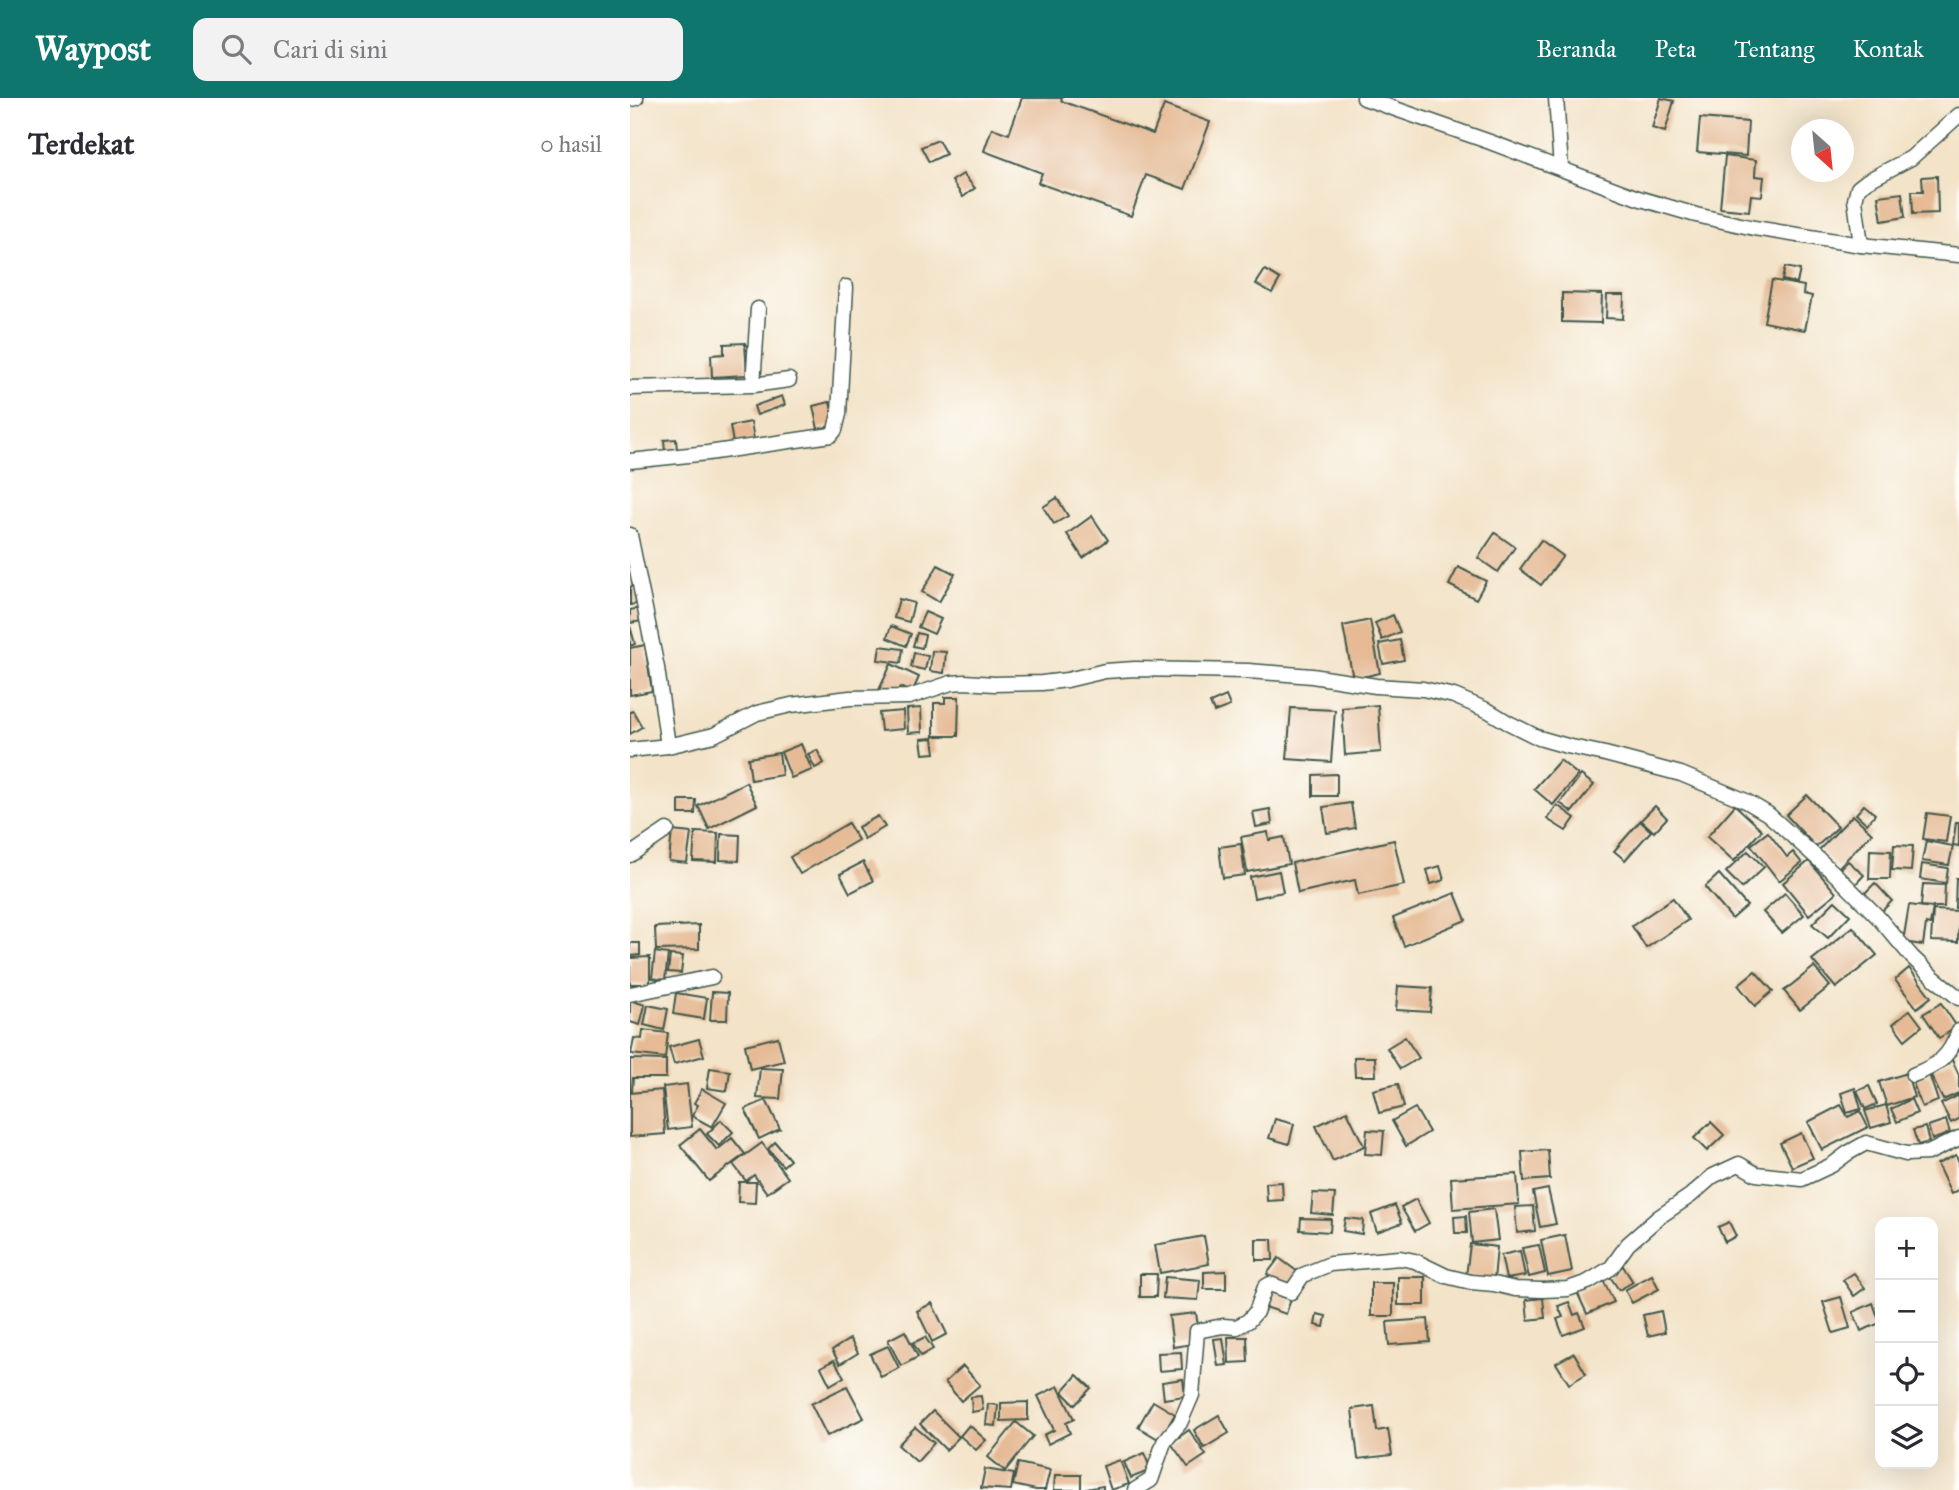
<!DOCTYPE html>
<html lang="id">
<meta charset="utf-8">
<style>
:root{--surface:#fff;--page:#f2f2f3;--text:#2b2b33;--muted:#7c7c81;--line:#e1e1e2;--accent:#0f766e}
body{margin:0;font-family:"IM FELL Great Primer",serif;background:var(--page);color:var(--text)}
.controls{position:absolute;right:21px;bottom:21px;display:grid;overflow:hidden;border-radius:14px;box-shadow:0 7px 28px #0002}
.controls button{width:63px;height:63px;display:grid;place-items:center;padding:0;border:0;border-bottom:2px solid var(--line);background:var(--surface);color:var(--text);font:35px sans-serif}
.compass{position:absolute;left:1161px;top:21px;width:63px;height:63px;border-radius:50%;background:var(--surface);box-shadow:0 7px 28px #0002;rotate:153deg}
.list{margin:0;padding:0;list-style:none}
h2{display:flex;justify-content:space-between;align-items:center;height:91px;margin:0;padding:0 28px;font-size:30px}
h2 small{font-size:23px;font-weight:400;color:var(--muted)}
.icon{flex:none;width:38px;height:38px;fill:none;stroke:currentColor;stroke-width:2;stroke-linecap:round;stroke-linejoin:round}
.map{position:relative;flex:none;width:1329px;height:1392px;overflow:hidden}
header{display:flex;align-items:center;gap:42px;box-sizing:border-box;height:98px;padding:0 35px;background:var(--accent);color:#fff}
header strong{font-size:33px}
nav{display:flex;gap:38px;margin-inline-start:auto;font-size:24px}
.search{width:490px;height:63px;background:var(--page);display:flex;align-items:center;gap:18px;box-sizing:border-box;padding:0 24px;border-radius:14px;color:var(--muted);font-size:26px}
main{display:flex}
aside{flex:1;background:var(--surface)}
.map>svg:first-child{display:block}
.building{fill:#e5ba94}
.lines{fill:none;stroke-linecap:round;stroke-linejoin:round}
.street-casing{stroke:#3f564a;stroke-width:17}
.street{stroke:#fff;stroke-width:14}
</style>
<header>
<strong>Waypost</strong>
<div class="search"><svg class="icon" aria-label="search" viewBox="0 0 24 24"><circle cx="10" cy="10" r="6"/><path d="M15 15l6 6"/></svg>Cari di sini</div>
<nav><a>Beranda</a><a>Peta</a><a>Tentang</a><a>Kontak</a></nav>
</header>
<main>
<aside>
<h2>Terdekat<small>0 hasil</small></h2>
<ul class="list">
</ul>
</aside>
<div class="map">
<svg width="1329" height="1392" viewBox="0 0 1329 1392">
<rect width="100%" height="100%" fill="#fdfcf7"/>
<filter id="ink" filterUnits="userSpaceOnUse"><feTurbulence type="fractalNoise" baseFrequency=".0143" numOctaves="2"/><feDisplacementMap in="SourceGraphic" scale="14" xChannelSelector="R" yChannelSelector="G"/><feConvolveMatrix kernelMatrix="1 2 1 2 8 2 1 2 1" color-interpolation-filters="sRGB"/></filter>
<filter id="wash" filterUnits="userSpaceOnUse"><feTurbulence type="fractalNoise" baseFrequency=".00686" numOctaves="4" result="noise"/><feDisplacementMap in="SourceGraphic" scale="28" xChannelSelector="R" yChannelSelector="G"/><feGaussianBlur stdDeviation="1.57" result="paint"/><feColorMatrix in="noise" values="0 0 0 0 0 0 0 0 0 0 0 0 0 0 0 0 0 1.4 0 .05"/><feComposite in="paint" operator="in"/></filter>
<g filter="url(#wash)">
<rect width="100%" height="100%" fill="#f3e3c8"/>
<g id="blocks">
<g class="building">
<polygon points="392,0 432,0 431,3 523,36 534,7 580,24 555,91 516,77 501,118 408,85 412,75 354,53 362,30 379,36"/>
<polygon points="1031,0 1044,3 1035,34 1022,30"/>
<polygon points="1070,20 1118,24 1116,58 1067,54"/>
<polygon points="308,42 316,56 299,64 291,49"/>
<polygon points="1095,58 1126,62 1125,78 1134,79 1132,98 1121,97 1119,113 1090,110"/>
<polygon points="333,76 345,90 333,99 322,83"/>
<polygon points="1307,78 1308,115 1283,116 1282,93 1293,93 1292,79"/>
<polygon points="1272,95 1275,119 1252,123 1248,98"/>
<polygon points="1155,169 1170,172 1167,185 1152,182"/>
<polygon points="635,172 650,181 642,195 626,186"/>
<polygon points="1142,182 1174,188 1173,196 1182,198 1175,232 1134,224"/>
<polygon points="932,195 972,196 971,225 932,224"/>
<polygon points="977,197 994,197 993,221 976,220"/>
<polygon points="115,245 117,277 82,279 81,257 94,256 94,246"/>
<polygon points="152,298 155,307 127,317 124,308"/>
<polygon points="200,304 205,327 188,331 183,308"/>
<polygon points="121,324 124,342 103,345 100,328"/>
<polygon points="46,341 47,352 35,354 34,342"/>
<polygon points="427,400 438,418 424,426 413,409"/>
<polygon points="462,418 478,442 453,460 437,436"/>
<polygon points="865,435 885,449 868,474 848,460"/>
<polygon points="911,442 933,458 911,487 890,471"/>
<polygon points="308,467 325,476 309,504 292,494"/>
<polygon points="828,469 856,483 846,501 819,487"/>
<polygon points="6,487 10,505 0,507 0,489"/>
<polygon points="269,501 284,505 279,524 264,520"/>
<polygon points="10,510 12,523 0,525 0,512"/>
<polygon points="295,514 311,521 304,536 288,529"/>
<polygon points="763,517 770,534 752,542 745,525"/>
<polygon points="740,522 750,575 723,581 713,528"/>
<polygon points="0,528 5,546 0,548"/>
<polygon points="261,528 281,536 276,548 257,540"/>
<polygon points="287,535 295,537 292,550 283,548"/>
<polygon points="770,542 774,562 753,566 749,546"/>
<polygon points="15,547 22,593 0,597 0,550"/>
<polygon points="250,548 273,551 271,565 248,562"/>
<polygon points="302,553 316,554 314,575 300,573"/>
<polygon points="284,555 298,558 295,572 281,569"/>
<polygon points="261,566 289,579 282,595 270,589 265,599 249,592"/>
<polygon points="596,598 600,608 584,614 580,605"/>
<polygon points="315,599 329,599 328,638 304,638 304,605 315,605"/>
<polygon points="748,607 751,654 715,657 712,610"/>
<polygon points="291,610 292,634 278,635 277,611"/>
<polygon points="661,610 705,612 701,664 657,661"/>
<polygon points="3,613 12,629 0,636 0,614"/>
<polygon points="273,613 274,631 251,633 249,615"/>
<polygon points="303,640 305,655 293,656 291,641"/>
<polygon points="171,646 182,672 161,680 151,654"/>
<polygon points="187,652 194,665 185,670 178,656"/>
<polygon points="149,655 152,677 121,682 118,660"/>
<polygon points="930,662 948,677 923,707 904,691"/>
<polygon points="707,676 707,698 683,698 683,677"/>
<polygon points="951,677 964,687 942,714 930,705"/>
<polygon points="116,684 127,707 79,731 68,708"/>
<polygon points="1177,697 1208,729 1186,749 1156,717"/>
<polygon points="49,702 66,702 65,716 49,716"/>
<polygon points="721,705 725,730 697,735 693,709"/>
<polygon points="927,707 945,720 936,733 917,721"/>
<polygon points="1105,707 1132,732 1104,763 1077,739"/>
<polygon points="1234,707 1245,716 1237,726 1226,716"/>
<polygon points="1025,708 1037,720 1024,734 1011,722"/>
<polygon points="640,711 642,726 626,729 623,714"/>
<polygon points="1297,715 1320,718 1316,744 1293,741"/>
<polygon points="1223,717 1242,735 1208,770 1189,752"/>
<polygon points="248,718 255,729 234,741 228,729"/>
<polygon points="1010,723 1021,733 995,762 984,753"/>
<polygon points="1326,724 1329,724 1329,748 1323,747"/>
<polygon points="218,725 228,742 170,776 160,759"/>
<polygon points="42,733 61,735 57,765 39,763"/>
<polygon points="65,734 88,735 87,764 63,763"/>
<polygon points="638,734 639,742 654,739 659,766 617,774 611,739"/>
<polygon points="1138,734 1157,759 1163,754 1172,765 1149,783 1121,747"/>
<polygon points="91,736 110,737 109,763 90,762"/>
<polygon points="764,742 774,787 728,797 725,782 668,795 662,765"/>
<polygon points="1296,743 1323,748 1319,767 1292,763"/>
<polygon points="611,746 615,777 593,780 589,749"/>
<polygon points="1264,747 1283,748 1281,773 1262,772"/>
<polygon points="1240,752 1261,753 1260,781 1239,781"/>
<polygon points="1118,753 1134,769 1112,790 1096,774"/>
<polygon points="1179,763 1206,795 1179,817 1153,785"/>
<polygon points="1218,763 1234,777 1223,789 1207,774"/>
<polygon points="233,764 243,783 220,795 210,776"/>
<polygon points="1292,766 1318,770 1316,785 1290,781"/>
<polygon points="810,768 814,782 801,786 797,772"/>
<polygon points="649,773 653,794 624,800 620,779"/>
<polygon points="1089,776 1117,808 1102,821 1075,789"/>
<polygon points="1326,780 1329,780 1329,810 1325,810"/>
<polygon points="1245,785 1262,803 1248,817 1231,799"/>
<polygon points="1293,786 1315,787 1314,809 1303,809 1303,807 1303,809 1291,808"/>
<polygon points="825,795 836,822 774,848 763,820"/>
<polygon points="1155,795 1174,817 1152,835 1133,814"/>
<polygon points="1043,800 1058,822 1016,850 1002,828"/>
<polygon points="1205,803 1220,817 1198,840 1182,826"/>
<polygon points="1279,807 1303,810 1300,827 1296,826 1293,847 1273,844"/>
<polygon points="1303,812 1329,813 1328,844 1301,843"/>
<polygon points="69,827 69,851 26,852 25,829"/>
<polygon points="1223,829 1247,857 1206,890 1182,862"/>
<polygon points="0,845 10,845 10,857 0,858"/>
<polygon points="25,854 38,856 35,882 22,880"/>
<polygon points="40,857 53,858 51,875 38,874"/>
<polygon points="20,859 20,886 0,886 0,860"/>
<polygon points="1184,869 1200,888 1170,912 1154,893"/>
<polygon points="1279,870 1301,899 1287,910 1265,882"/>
<polygon points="1125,873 1143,893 1125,908 1108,887"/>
<polygon points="768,888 802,890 800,914 766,912"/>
<polygon points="82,894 98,895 97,922 80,922"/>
<polygon points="46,895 77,900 74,921 43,916"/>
<polygon points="0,902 15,907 10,927 0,924"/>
<polygon points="1311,905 1327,929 1309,940 1293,916"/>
<polygon points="18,907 38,911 34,932 14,927"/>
<polygon points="1280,912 1292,928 1275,942 1263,926"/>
<polygon points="13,932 38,935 35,960 1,956 4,940 12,941"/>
<polygon points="148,939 154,963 120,971 115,947"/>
<polygon points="775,939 789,960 770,971 757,950"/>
<polygon points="69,941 74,958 44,966 39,949"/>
<polygon points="724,959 745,959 746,978 725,978"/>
<polygon points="0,961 36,962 36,980 3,980 2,994 0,994"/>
<polygon points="1322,962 1329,977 1329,995 1313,1002 1299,973"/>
<polygon points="80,970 100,973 97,993 77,990"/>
<polygon points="130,970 153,971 150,1001 127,1000"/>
<polygon points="1277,975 1284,999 1257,1008 1249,984"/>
<polygon points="1299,976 1308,1003 1292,1009 1282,982"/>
<polygon points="57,986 62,1029 38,1032 33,989"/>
<polygon points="768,986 774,1009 749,1015 743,992"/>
<polygon points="1239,988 1247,1006 1235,1011 1227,993"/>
<polygon points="1225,990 1231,1011 1217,1015 1211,995"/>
<polygon points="72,991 96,1005 82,1029 62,1018 68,1007 64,1005"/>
<polygon points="32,992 35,1036 0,1039 0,995"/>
<polygon points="1329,997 1329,1021 1321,1025 1311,1006"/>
<polygon points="1281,1001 1287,1015 1267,1024 1261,1011"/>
<polygon points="136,1002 150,1031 129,1041 115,1011"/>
<polygon points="1211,1007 1218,1019 1230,1013 1238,1029 1192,1052 1178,1024"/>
<polygon points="1256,1007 1261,1024 1241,1030 1235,1013"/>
<polygon points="785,1010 799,1034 776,1048 762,1023"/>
<polygon points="717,1013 734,1048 703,1063 686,1028"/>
<polygon points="645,1021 664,1026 659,1046 639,1040"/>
<polygon points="91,1022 103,1034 89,1048 77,1036"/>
<polygon points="1316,1022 1320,1035 1302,1042 1298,1028"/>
<polygon points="1081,1024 1094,1037 1077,1053 1064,1040"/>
<polygon points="1295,1029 1299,1044 1288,1047 1283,1032"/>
<polygon points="70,1031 87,1052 102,1040 115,1056 79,1083 50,1047"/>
<polygon points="737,1032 754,1033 752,1057 735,1056"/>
<polygon points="1171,1035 1183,1060 1162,1069 1150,1045"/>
<polygon points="145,1044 160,1062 153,1068 138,1051"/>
<polygon points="132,1045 158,1080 137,1095 124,1077 116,1083 103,1066"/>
<polygon points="918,1052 920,1081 894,1083 892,1054"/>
<polygon points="1326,1057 1329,1064 1329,1092 1321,1096 1307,1066"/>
<polygon points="887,1076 889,1106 823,1111 821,1080"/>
<polygon points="109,1084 126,1084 125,1105 108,1104"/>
<polygon points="652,1084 653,1102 637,1103 636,1085"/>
<polygon points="918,1091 926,1126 910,1129 903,1094"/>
<polygon points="683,1095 705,1096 703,1117 681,1115"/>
<polygon points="786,1101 799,1125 785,1133 771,1109"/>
<polygon points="765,1107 772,1125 747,1134 741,1116"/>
<polygon points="903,1108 905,1133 887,1135 885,1109"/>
<polygon points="864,1111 868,1142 842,1145 839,1114"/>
<polygon points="836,1118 837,1135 825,1135 824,1119"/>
<polygon points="671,1120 701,1121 700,1134 670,1132"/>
<polygon points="715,1120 733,1122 732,1136 713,1133"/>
<polygon points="1099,1124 1106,1138 1095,1144 1088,1129"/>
<polygon points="935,1137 942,1173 918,1178 911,1142"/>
<polygon points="574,1138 579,1166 530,1175 525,1147"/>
<polygon points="626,1141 642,1141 643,1162 626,1162"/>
<polygon points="840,1146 867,1149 864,1182 836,1179"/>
<polygon points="909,1147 915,1175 899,1179 892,1150"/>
<polygon points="890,1153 895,1178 876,1181 871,1157"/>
<polygon points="649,1160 672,1177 660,1193 637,1176"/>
<polygon points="993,1168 1003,1184 989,1192 979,1177"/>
<polygon points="596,1173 596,1191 574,1191 574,1174"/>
<polygon points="1224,1175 1235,1190 1224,1198 1213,1182"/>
<polygon points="510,1176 527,1176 526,1199 510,1199"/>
<polygon points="1022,1177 1029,1191 1002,1205 995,1192"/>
<polygon points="535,1179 570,1182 568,1202 533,1200"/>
<rect x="768" y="1179" width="27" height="28"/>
<polygon points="973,1182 984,1204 957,1216 947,1194"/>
<rect x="741" y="1185" width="22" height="33"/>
<polygon points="637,1190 662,1198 656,1216 632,1208"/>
<polygon points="1211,1199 1220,1230 1203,1235 1193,1204"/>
<polygon points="913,1200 915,1220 898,1222 896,1202"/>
<polygon points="939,1204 944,1217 949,1215 955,1229 933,1237 927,1221 933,1219 928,1208"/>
<polygon points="302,1205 317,1236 302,1244 287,1213"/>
<polygon points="1243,1205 1250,1225 1231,1233 1223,1214"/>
<polygon points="1031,1213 1035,1234 1018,1238 1013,1217"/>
<polygon points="566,1215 568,1229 561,1230 563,1246 543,1249 539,1218"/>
<polygon points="687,1216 696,1218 694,1229 685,1227"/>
<polygon points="798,1221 800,1244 759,1247 757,1224"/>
<polygon points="275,1233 288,1259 271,1268 258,1242"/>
<polygon points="295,1239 303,1251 291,1258 283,1245"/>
<polygon points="598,1239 617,1239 618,1264 599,1265"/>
<polygon points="593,1240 597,1267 588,1268 584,1241"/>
<polygon points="220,1241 228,1255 210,1266 202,1252"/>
<polygon points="258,1248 269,1270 251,1279 240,1256"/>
<polygon points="551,1254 552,1271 529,1273 528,1255"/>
<polygon points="944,1255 956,1276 939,1286 926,1265"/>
<polygon points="204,1262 214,1279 200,1287 191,1269"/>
<polygon points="333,1268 350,1287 331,1303 315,1284"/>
<polygon points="447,1277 461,1290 445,1307 432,1294"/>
<polygon points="553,1281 555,1298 534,1301 532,1284"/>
<polygon points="217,1288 234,1320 197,1338 181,1306"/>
<polygon points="428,1288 444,1321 436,1325 440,1335 418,1346 414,1337 424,1332 408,1298"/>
<polygon points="351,1298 353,1312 342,1314 341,1299"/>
<polygon points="523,1303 545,1316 530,1342 508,1329"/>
<polygon points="398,1304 398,1322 371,1323 371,1305"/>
<polygon points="358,1306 368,1307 366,1328 356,1327"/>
<polygon points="744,1308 747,1333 758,1331 762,1357 728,1361 722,1311"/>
<polygon points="303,1313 329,1339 316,1352 290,1326"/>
<polygon points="589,1317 599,1335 574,1350 564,1332"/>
<polygon points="386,1324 403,1338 375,1373 358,1359"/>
<polygon points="339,1327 356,1342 346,1352 330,1338"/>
<polygon points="285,1329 304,1345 287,1364 268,1347"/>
<polygon points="559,1332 576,1357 558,1369 541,1345"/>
<polygon points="514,1355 521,1372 501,1380 494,1364"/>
<polygon points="490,1362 499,1386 481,1392 473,1368"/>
<polygon points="388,1365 420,1372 415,1392 406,1392 383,1387"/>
<polygon points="355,1371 384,1376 381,1392 351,1390"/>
<polygon points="425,1377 451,1377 451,1392 424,1392"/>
<polygon points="473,1388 473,1392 456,1392 456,1391"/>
</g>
</g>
</g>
<g filter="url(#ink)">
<use href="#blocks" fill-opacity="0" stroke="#3f564a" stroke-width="2"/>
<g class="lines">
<defs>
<g id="street">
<polyline points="734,0 860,44 1008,100 1066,117 1124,130 1231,147 1329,157"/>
<polyline points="926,0 931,70"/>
<polyline points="0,1 6,0"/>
<polyline points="1231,147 1225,102 1228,90 1237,83 1281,60 1329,17"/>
<polyline points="123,287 128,211"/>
<polyline points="0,290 123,287 159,282"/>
<polyline points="0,363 78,355 201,337 205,332 209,316 216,189"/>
<polyline points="0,437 27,570 38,648"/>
<polyline points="0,652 38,648 84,637 127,615 161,607 220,600 279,599 321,585 335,584 364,586 412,585 437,582 475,573 505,571 618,573 682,578 746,588 793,591 824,598 859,613 877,624 909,640 937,648 975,656 1051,676 1116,703 1138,716 1206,777 1247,818 1282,859 1304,880 1329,900"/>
<polyline points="0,757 37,732"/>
<polyline points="0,896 82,879"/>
<path d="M1283 977C1309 967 1319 959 1329 933"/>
<polyline points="505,1392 521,1382 534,1344 550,1325 562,1297 567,1233 593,1228 607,1229 618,1223 626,1214 635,1189 640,1186 661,1194 673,1177 700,1166 770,1160 785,1163 816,1178 841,1184 864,1186 885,1191 912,1192 938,1191 958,1184 981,1170 998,1146 1029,1119 1060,1098 1083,1078 1109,1066 1126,1076 1172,1081 1202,1067 1218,1055 1236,1045 1276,1056 1298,1055 1329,1040"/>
</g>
</defs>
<use href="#street" class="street-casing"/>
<use href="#street" class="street"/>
</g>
</g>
</svg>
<div class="controls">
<button>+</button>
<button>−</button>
<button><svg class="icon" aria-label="locate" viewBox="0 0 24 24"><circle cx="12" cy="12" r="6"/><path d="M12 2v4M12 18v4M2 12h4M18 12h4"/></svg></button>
<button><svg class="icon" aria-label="layers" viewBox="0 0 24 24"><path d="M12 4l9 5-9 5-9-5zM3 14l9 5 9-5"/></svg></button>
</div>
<svg class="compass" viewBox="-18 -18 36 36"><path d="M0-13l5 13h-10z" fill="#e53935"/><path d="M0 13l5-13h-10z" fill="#7c7c81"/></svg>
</div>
</main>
